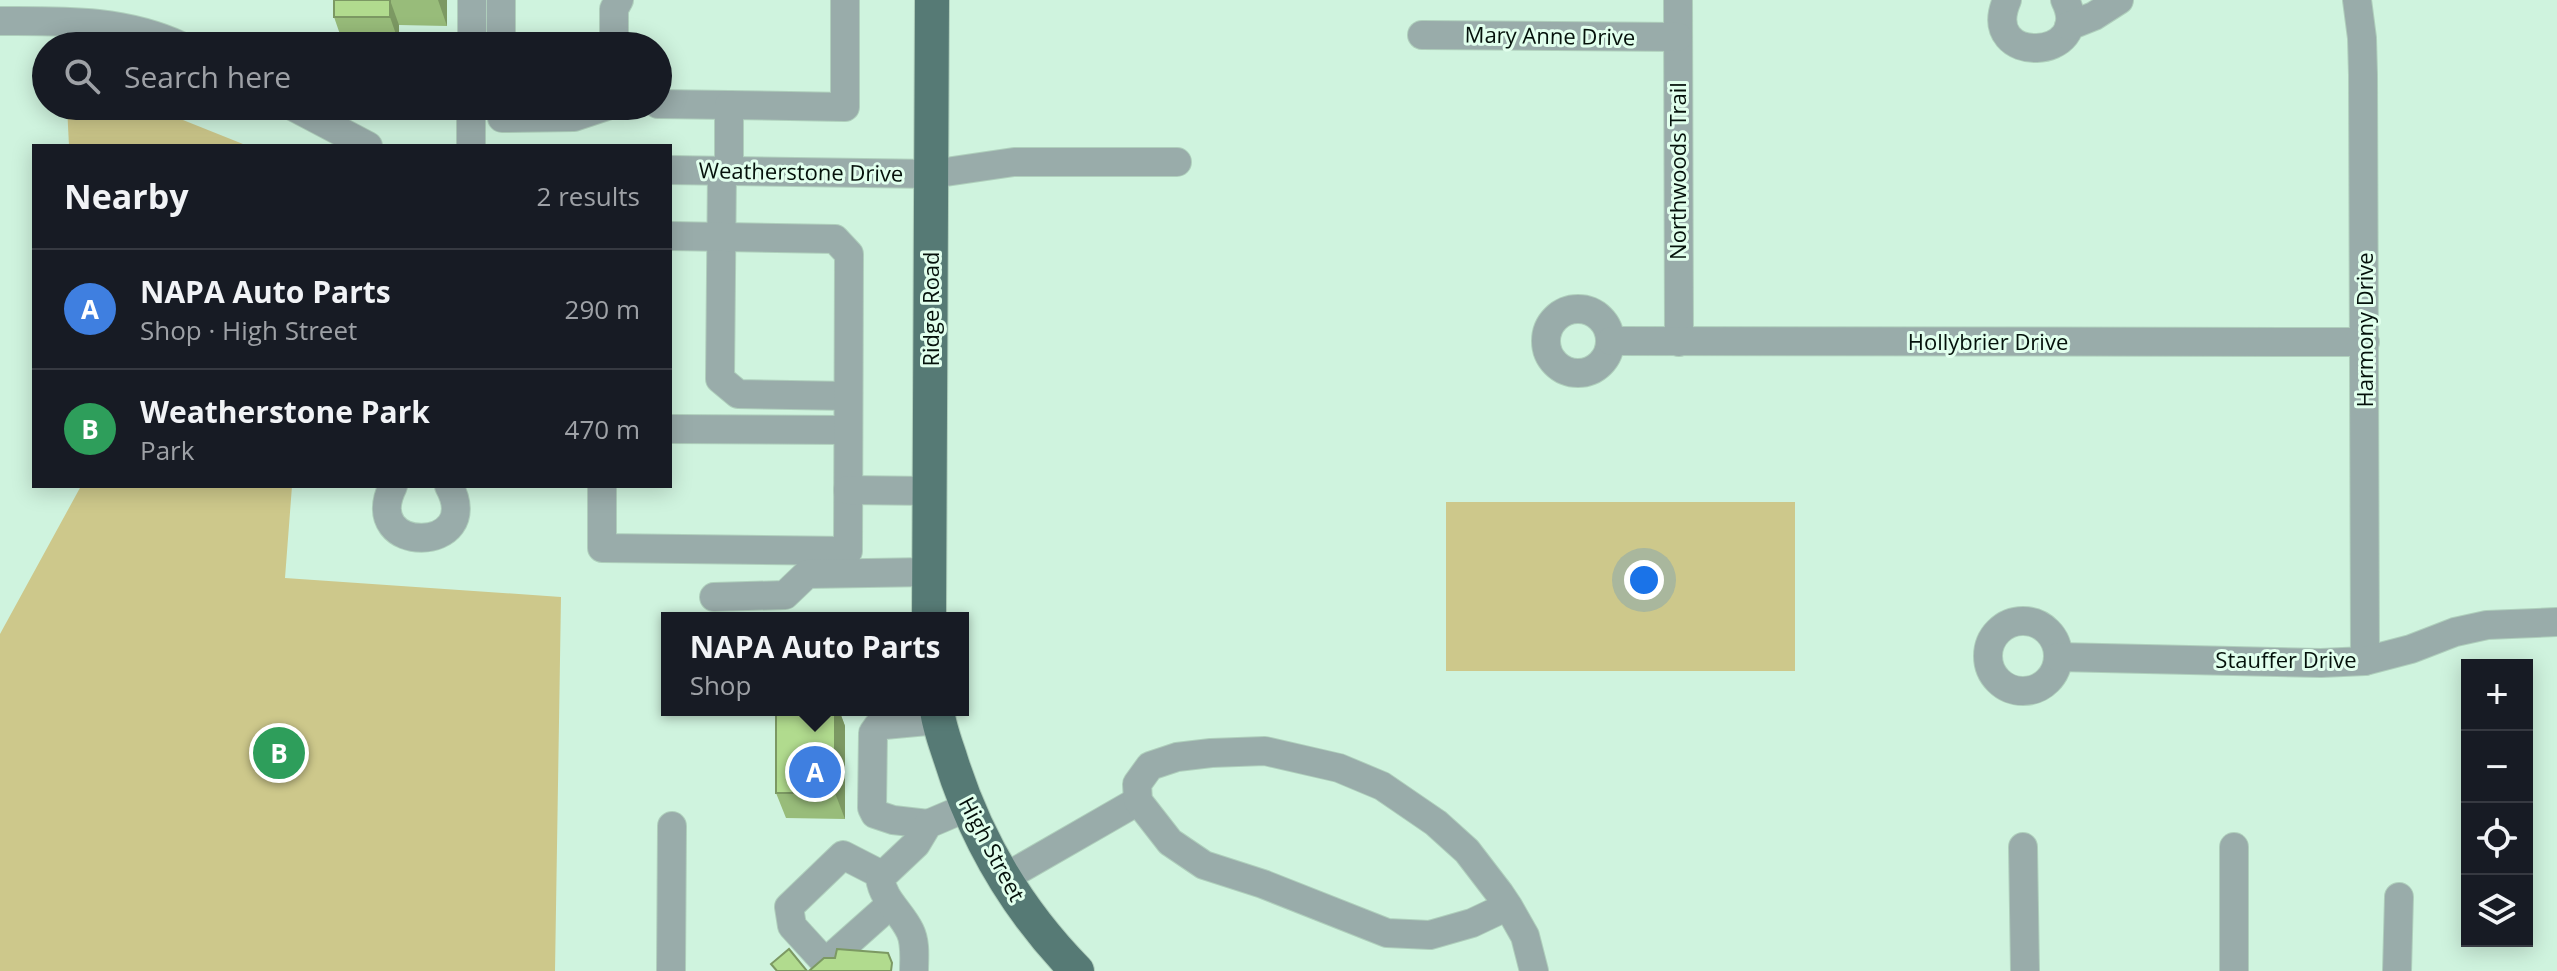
<!DOCTYPE html>
<meta charset="utf-8">
<style>
:root{--surface:#171b24;--page:#242831;--text:#f1f3f6;--muted:#9ea1a6;--line:#363941;--accent:#d797a0}
body{margin:0;font-family:"Open Sans",sans-serif;background:var(--page);color:var(--text)}
.controls{position:absolute;right:24px;bottom:24px;display:grid;overflow:hidden;border-radius:0px;box-shadow:0 4px 20px #0003}
.controls button{width:72px;height:72px;display:grid;place-items:center;padding:0;border:0;border-bottom:2px solid var(--line);background:var(--surface);color:var(--text);font:40px sans-serif}
.you{position:absolute;left:1644px;top:580px;width:28px;height:28px;margin:-20px;border:6px solid #fff;border-radius:50%;background:#1a73e8;box-shadow:0 0 0 12px #1a73e833}
.badge{display:grid;place-items:center;width:52px;height:52px;border-radius:50%;background:var(--accent);color:#fff;font-size:26px;font-weight:700}
.pin{position:absolute;translate:-50% -50%;border:4px solid #fff;box-shadow:0 2px 8px #0006}
.popup{position:absolute;left:661px;top:612px;width:308px;height:104px;box-sizing:border-box;display:grid;place-content:center;border-radius:0px;background:var(--surface);filter:drop-shadow(0 2px 6px #0005);font-size:26px;white-space:nowrap;color:var(--muted)}
.popup b{font-size:30px;color:var(--text)}
.popup::after{content:'';position:absolute;left:50%;top:100%;margin-left:-16px;border:16px solid transparent;border-top-color:var(--surface)}
.list{margin:0;padding:0;list-style:none}
h2{display:flex;justify-content:space-between;align-items:center;height:104px;margin:0;padding:0 32px;font-size:34px}
h2 small{font-size:26px;font-weight:400;color:var(--muted)}
.list li{display:grid;grid-template-columns:52px 1fr auto;gap:24px;align-items:center;box-sizing:border-box;height:120px;padding:0 32px;border-top:2px solid var(--line)}
.list b{display:block;font-size:30px;white-space:nowrap}
.list p{margin:0;font-size:26px;white-space:nowrap;color:var(--muted)}
.list em{font-size:26px;font-style:normal;color:var(--muted)}
.icon{flex:none;width:44px;height:44px;fill:none;stroke:currentColor;stroke-width:2;stroke-linecap:round;stroke-linejoin:round}
.map{position:relative;flex:none;width:2557px;height:971px;overflow:hidden}
.search{position:absolute;background:var(--surface);box-shadow:0 4px 20px #0003;left:32px;top:32px;width:640px;height:88px;display:flex;align-items:center;gap:20px;box-sizing:border-box;padding:0 28px;border-radius:44px;color:var(--muted);font-size:30px}
.panel{position:absolute;background:var(--surface);box-shadow:0 4px 20px #0003;left:32px;top:144px;width:640px;height:344px;border-radius:0px}
.map>svg:first-child{display:block}
.green{fill:#cdc88b}
.lines{fill:none;stroke-linecap:round;stroke-linejoin:round}
.minor-casing{stroke:#afcfbc;stroke-width:30}
.major-casing{stroke:#afcfbc;stroke-width:36}
.minor{stroke:#99acaa;stroke-width:28}
.major{stroke:#567a75;stroke-width:34}
.wall{fill:#98bc7a}
.shaded-wall{fill:#7c9963}
.building{fill:#b1db8e;stroke:#7c9963;stroke-width:2}
.labels{text-anchor:middle;stroke-width:6;stroke-linejoin:round;paint-order:stroke}
.street-label{font-size:22px;fill:#05110b;stroke:#e1ffed}
</style>
<div class="map">
<svg width="2557" height="971" viewBox="0 0 2557 971">
<rect width="100%" height="100%" fill="#cff3de"/>
<g class="green">
<polygon points="67,106 148,106 248,146 69,146"/>
<polygon points="81,486 292,486 285,578 561,597 555,971 0,971 0,634"/>
<rect x="1446" y="502" width="349" height="169"/>
</g>
<g class="lines">
<defs>
<g id="minor">
<polyline points="501,0 501,46"/>
<polyline points="1678,0 1679,342"/>
<path d="M2007 0C1978 67 2096 61 2065 0"/>
<polyline points="2357,0 2362,38 2363,75 2365,661"/>
<path d="M0 21C63 21 123 19 181 46"/>
<polyline points="2069,26 2094,16 2119,0"/>
<polyline points="1422,35 1678,37"/>
<polyline points="472,46 472,0"/>
<polyline points="614,46 614,9 619,0"/>
<polyline points="658,104 729,105"/>
<polyline points="292,106 368,146"/>
<polyline points="502,106 502,118 574,117 607,106"/>
<polyline points="471,146 471,106"/>
<polyline points="670,170 932,174 1014,162 1177,162"/>
<polyline points="722,171 720,379 738,394 848,396"/>
<polyline points="729,171 729,105 845,107 845,0"/>
<circle cx="1578" cy="341" r="32"/>
<polyline points="1611,341 2365,342"/>
<polyline points="670,429 848,430"/>
<path d="M393 486C358 556 486 554 449 486"/>
<polyline points="602,486 602,548 848,551 849,254 835,239 670,236"/>
<polyline points="848,490 930,491"/>
<polyline points="714,597 785,595 807,574 929,572"/>
<circle cx="2023" cy="656" r="35"/>
<polyline points="2058,657 2321,663 2365,661 2411,649 2455,632 2487,625 2557,622"/>
<polyline points="928,824 893,820 875,814 872,808 873,733 878,726 884,725 938,720"/>
<polyline points="2023,847 2025,971"/>
<polyline points="2234,847 2234,971"/>
<polyline points="882,875 843,855 789,907 792,926 824,961 827,961 891,904"/>
<polyline points="1004,878 1138,801"/>
<polyline points="1508,906 1472,923 1430,935 1387,933 1263,884 1204,865 1170,842 1138,801 1137,784 1150,766 1177,757 1211,753 1265,751 1339,768 1382,786 1436,823 1467,851 1500,894 1508,906 1525,936 1534,971"/>
<polyline points="671,971 672,826"/>
<path d="M914 971C914 958 916 943 910 931 901 912 883 900 880 878L916 844 928 824 968 807"/>
<polyline points="2397,971 2399,897"/>
</g>
<g id="major">
<polyline points="929,618 932,0"/>
<path d="M937 710C939 726 945 742 950 757 975 838 1018 911 1077 971"/>
</g>
</defs>
<use href="#minor" class="minor-casing"/>
<use href="#major" class="major-casing"/>
<use href="#minor" class="minor"/>
<use href="#major" class="major"/>
</g>
<g class="wall">
<polygon points="334,0 447,0 447,26 399,25 399,43 343,43 334,17"/>
<polygon points="776,710 839,710 845,726 845,819 786,818 776,793"/>
</g>
<g class="shaded-wall">
<polygon points="390,0 399,25 399,43 390,17"/>
<polygon points="438,0 447,0 447,26"/>
<polygon points="835,710 839,710 845,726 845,819 835,793"/>
</g>
<g class="building">
<rect x="334" y="0" width="56" height="17"/>
<rect x="776" y="710" width="59" height="83"/>
<polygon points="789,949 807,971 777,971 771,964"/>
<polygon points="837,949 888,953 892,963 891,971 809,971 824,958 835,958"/>
</g>
<g class="labels">
<g class="street-label">
<text transform="translate(1550 36) rotate(1)" y="8">Mary Anne Drive</text>
<text transform="translate(1678 171) rotate(-90)" y="8">Northwoods Trail</text>
<text transform="translate(801 172) rotate(1)" y="8">Weatherstone Drive</text>
<text transform="translate(931 309) rotate(-90)" y="8">Ridge Road</text>
<text transform="translate(2365 330) rotate(-90)" y="8">Harmony Drive</text>
<text x="1988" y="350">Hollybrier Drive</text>
<text x="2286" y="668">Stauffer Drive</text>
<text transform="translate(992 849) rotate(62)" y="8">High Street</text>
</g>
</g>
</svg>
<div class="controls">
<button>+</button>
<button>−</button>
<button><svg class="icon" aria-label="locate" viewBox="0 0 24 24"><circle cx="12" cy="12" r="6"/><path d="M12 2v4M12 18v4M2 12h4M18 12h4"/></svg></button>
<button><svg class="icon" aria-label="layers" viewBox="0 0 24 24"><path d="M12 4l9 5-9 5-9-5zM3 14l9 5 9-5"/></svg></button>
</div>
<div class="you"></div>
<div class="pin badge" style="left:815px;top:772px;background:#3f7fe0">A</div>
<div class="popup"><b>NAPA Auto Parts</b>Shop</div>
<div class="pin badge" style="left:279px;top:753px;background:#2e9e5b">B</div>
<div class="search"><svg class="icon" aria-label="search" viewBox="0 0 24 24"><circle cx="10" cy="10" r="6"/><path d="M15 15l6 6"/></svg>Search here</div>
<section class="panel">
<h2>Nearby<small>2 results</small></h2>
<ul class="list">
<li><span class="badge" style="background:#3f7fe0">A</span><div><b>NAPA Auto Parts</b><p>Shop · High Street</p></div><em>290 m</em></li>
<li><span class="badge" style="background:#2e9e5b">B</span><div><b>Weatherstone Park</b><p>Park</p></div><em>470 m</em></li>
</ul>
</section>
</div>
